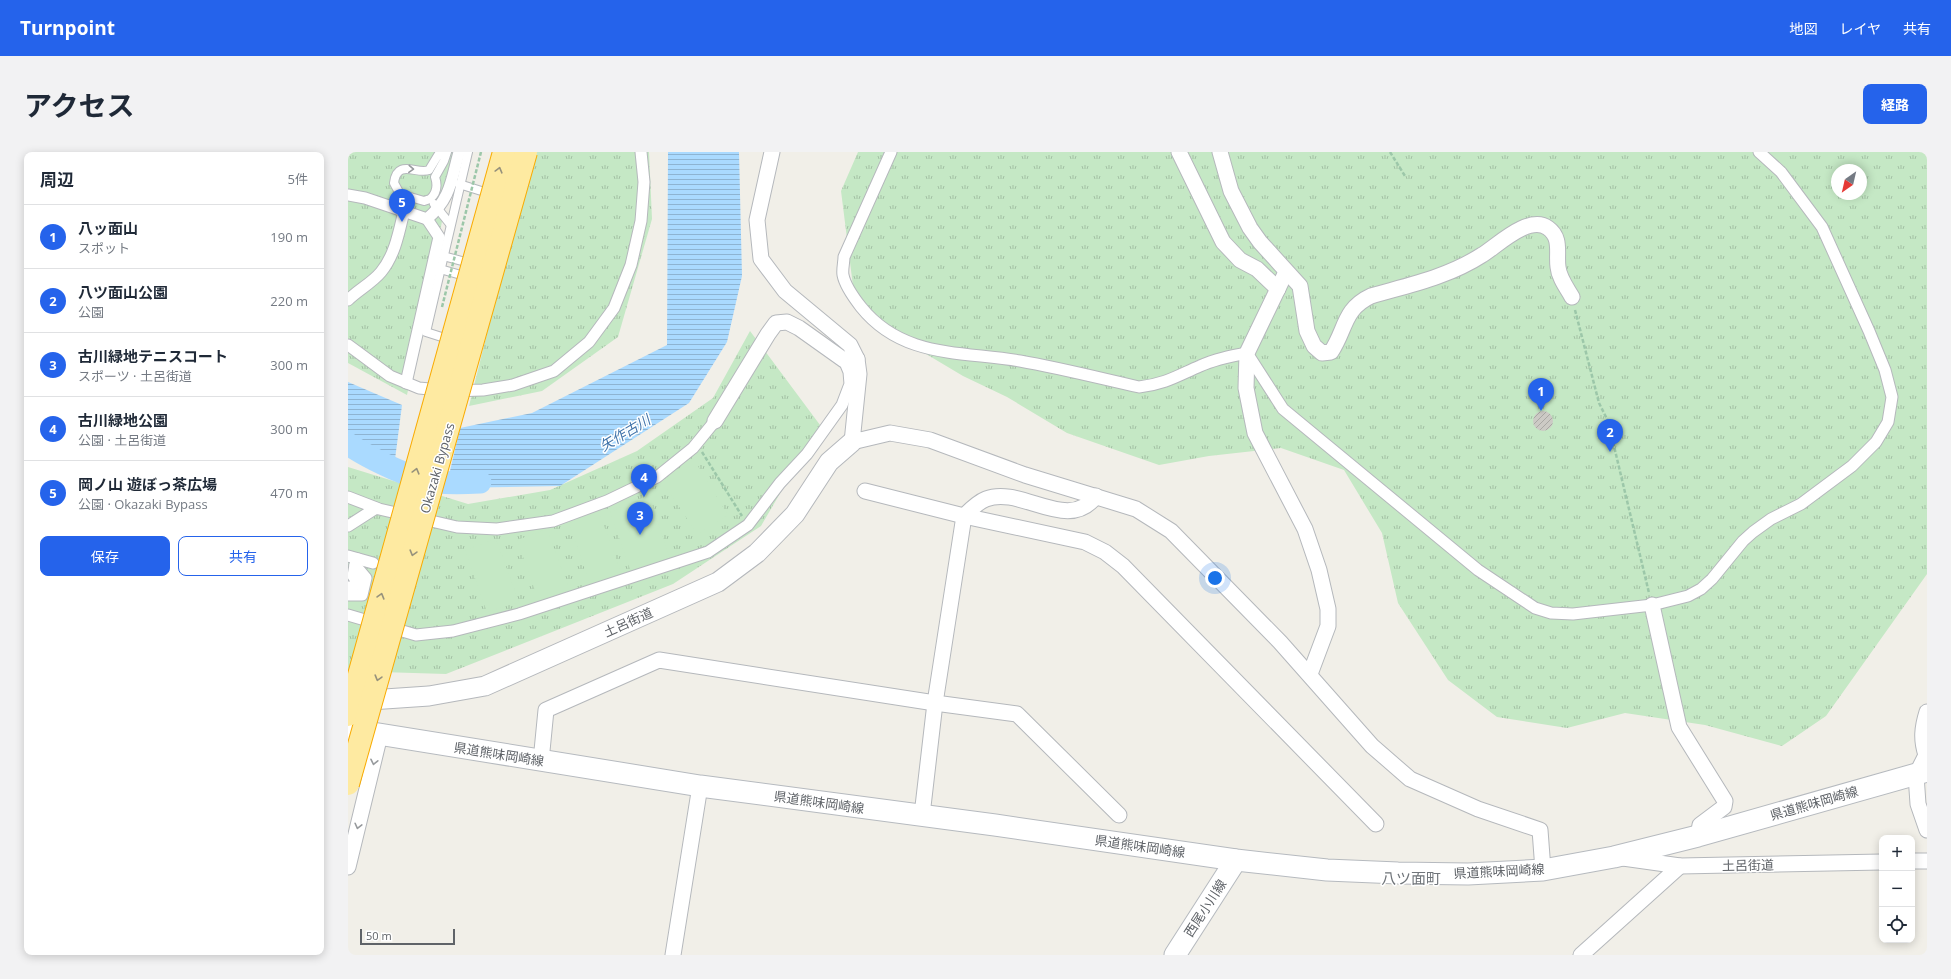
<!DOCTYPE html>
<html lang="ja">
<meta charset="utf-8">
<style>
:root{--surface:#fff;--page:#f2f2f3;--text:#1f2937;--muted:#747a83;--line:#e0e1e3;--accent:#2563eb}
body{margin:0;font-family:"Open Sans","Noto Sans JP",sans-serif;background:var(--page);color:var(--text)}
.controls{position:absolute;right:12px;bottom:12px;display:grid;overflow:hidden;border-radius:8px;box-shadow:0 2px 10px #0003}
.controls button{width:36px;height:36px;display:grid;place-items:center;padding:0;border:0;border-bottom:1px solid var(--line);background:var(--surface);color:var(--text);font:20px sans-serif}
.compass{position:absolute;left:1483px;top:12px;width:36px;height:36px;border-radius:50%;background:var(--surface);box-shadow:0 2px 10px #0003;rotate:214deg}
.scale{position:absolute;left:12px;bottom:10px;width:95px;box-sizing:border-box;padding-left:4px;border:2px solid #5f6368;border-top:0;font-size:11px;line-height:14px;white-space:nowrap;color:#5f6368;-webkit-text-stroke:3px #fff;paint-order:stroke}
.you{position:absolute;left:867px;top:426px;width:14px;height:14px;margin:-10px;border:3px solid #fff;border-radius:50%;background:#1a73e8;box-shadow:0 0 0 6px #1a73e833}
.badge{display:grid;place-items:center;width:26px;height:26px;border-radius:50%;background:var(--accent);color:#fff;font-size:13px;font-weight:700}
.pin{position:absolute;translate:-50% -33px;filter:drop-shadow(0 1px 2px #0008)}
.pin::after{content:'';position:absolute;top:21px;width:14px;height:12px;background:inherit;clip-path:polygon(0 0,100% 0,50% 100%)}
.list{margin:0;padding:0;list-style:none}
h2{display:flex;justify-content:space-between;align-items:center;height:52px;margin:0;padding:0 16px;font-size:17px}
h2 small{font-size:13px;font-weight:400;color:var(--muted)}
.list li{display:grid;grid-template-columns:26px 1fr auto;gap:12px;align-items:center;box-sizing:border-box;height:64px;padding:0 16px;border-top:1px solid var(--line)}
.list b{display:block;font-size:15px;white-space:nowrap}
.list p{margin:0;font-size:13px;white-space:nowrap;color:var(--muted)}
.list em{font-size:13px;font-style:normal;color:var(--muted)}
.actions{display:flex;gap:8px;padding:12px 16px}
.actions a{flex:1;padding:9px 0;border:1px solid var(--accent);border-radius:8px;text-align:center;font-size:14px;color:var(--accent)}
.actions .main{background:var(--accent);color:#fff}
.icon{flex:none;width:22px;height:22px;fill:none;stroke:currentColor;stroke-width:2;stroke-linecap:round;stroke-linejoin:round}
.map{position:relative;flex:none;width:1579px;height:803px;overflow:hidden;border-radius:8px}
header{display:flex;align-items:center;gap:24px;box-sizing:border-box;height:56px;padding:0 20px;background:var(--accent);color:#fff}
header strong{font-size:19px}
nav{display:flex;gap:22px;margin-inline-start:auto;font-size:14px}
.intro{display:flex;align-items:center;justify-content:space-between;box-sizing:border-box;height:96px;padding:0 24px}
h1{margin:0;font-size:28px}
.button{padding:10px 18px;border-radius:8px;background:var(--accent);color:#fff;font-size:14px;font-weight:700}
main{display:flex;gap:24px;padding:0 24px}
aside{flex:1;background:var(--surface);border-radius:8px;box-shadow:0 2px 10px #0003}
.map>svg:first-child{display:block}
.grass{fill:url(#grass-tufts);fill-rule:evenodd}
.pitch{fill:#c5e8c5}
.water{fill:url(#water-rules)}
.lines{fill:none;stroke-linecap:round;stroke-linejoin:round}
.river{stroke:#aadaff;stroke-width:23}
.building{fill:url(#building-hatch)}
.service-casing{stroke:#b5b8bc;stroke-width:10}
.pedestrian-casing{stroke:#b5b8bc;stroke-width:13}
.minor-casing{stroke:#b5b8bc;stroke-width:17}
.tertiary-casing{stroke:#b5b8bc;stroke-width:21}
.secondary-casing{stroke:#b6babf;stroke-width:23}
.path{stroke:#9cc7a9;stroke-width:2.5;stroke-dasharray:4 2;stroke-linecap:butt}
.service{stroke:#fff;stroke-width:8}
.pedestrian{stroke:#fff;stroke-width:11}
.minor{stroke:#fff;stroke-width:15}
.tertiary{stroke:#fff;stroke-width:19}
.secondary{stroke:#fff;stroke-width:21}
.trunk-bridge-casing{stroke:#f9ab00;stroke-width:24;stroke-linecap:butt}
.path-bridge{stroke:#9cc7a9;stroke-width:2.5;stroke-dasharray:4 2;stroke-linecap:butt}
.trunk-bridge{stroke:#feeaa1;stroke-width:22}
.oneway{stroke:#979a9d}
.oneway2{stroke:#97927c}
.labels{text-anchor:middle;stroke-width:3;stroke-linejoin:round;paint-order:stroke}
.street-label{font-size:13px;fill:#5f6368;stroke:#fff}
.water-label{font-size:14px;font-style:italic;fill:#4174aa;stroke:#fff}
.quarter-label{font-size:15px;fill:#70757a;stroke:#fff}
</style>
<header>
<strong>Turnpoint</strong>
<nav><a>地図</a><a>レイヤ</a><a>共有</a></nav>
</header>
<div class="intro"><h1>アクセス</h1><a class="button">経路</a></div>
<main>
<aside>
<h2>周辺<small>5件</small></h2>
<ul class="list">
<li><span class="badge">1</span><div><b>八ッ面山</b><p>スポット</p></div><em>190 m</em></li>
<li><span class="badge">2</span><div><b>八ツ面山公園</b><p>公園</p></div><em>220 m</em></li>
<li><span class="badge">3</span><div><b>古川緑地テニスコート</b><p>スポーツ · 土呂街道</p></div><em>300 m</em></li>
<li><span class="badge">4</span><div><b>古川緑地公園</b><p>公園 · 土呂街道</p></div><em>300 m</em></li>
<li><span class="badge">5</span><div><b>岡ノ山 遊ぼっ茶広場</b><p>公園 · Okazaki Bypass</p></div><em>470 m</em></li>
</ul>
<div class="actions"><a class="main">保存</a><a>共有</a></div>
</aside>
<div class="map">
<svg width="1579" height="803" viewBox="0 0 1579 803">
<defs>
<pattern id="grass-tufts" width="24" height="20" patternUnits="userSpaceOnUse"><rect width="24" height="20" fill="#c5e8c5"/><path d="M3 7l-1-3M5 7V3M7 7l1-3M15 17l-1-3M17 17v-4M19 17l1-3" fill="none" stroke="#a3c0a4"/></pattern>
<pattern id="water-rules" width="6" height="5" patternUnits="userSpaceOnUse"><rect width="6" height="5" fill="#aadaff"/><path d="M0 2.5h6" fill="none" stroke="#8eb4d2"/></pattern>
<pattern id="building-hatch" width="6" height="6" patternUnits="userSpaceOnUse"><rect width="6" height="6" fill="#cccac5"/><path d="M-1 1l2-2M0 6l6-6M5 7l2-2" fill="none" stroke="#a9a8a4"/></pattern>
</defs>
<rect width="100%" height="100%" fill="#f1efe8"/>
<g class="grass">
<polygon points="0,0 108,0 59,243 0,211"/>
<polygon points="184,0 301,0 304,67 270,185 194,239 121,254"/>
<path d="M510 0H1575L1579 4V422L1478 564 1434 594 1357 573 1277 561 1219 576 1149 565 1100 528 1050 451 1034 381 996 318 933 296 861 304 811 313 719 281 659 245 615 224 558 190 506 142 493 39ZM1489 18H1513V42H1489Z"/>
<polygon points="402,179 472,273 413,374 325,432 98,522 0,519 0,315 120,352 202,338 289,299 365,246"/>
</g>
<g class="pitch">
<polygon points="345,306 380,363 349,382 314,329"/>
<polygon points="301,343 322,406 283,420 262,360"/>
<polygon points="251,360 274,423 242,432 221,371"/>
<polygon points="199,377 223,441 191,450 169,388"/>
<polygon points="148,387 171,450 139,460 117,398"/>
</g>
<g class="water">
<polygon points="320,0 391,0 394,124 379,190 341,251 212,334 98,336 112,276 184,261 319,193"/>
<polygon points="0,230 54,253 45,323 0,298"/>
</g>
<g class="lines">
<path class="river" d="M0 292C17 304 52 321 73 327 89 332 115 331 132 330"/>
</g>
<circle class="building" cx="1195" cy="269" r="10"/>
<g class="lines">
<defs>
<g id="service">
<path d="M92 0 81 18C69 23 49 6 46 31L52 42 76 49 82 47C89 41 90 34 87 25L96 9 99 0"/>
<polyline points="111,32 143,42"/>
<polyline points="86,52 102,72"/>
<polyline points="95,104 125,112"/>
<polyline points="92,117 120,125"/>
<polyline points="103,188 78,180 120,0"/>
</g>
<g id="pedestrian">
<path d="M543 0 496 105C496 110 494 118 495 123 497 134 506 146 513 155 554 206 612 199 672 209 712 216 751 226 791 235 817 232 829 224 852 214 867 207 883 204 899 201L935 257 1130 418 1187 456 1203 461 1225 462 1304 453 1340 444 1353 437 1364 427 1395 389 1405 380 1423 367 1453 352 1504 314 1528 290 1540 270 1544 245 1537 218 1521 179 1474 75 1433 20 1411 0"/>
<path d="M0 43 17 46 79 67C103 46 103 29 111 0"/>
<path d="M0 148C10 138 24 131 33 120 47 103 51 80 56 59"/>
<polyline points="0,193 42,224 71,236 103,239 135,238 165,233 206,219 241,190 266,156 283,113 293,69 296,30 293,0"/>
<polyline points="58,231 91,85 79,67"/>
<polyline points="0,345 31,357 109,375 149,377 205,369 259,349 309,325 345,296 367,269"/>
<polyline points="0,374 28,356"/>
<polyline points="0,404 25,411"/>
<polyline points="0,435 5,435 9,430 5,424 7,413"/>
<polyline points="0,443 14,443 18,426 7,413 10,407"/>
<polyline points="0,463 68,483 105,479 171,462 360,400 400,373 432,331 459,302 494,253 502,232 501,220 496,208"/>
</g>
<g id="minor">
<polyline points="424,0 409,68 413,107 437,139 502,193 509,207 511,222 504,290 542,281 582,288 677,323 788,357 823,379 932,490 1024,594 1062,627 1130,657 1192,678 1195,718"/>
<polyline points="831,0 875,90 892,108 909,117 930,137"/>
<path d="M872 0 883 39 902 76 912 90 952 134 959 179 966 194 974 201 983 200C998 178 995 157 1023 144 1061 133 1100 125 1134 103 1149 94 1181 62 1200 76 1214 86 1208 101 1210 115 1211 126 1219 136 1224 145"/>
<polyline points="938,120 899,201 898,236 907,281 957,377 971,418 980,457 980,474 962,522"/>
<polyline points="367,269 420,182 428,171 439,170 451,176 496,208 509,207"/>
<polyline points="517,339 616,364 737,390 757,400 775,414 1028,672"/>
<polyline points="1304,453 1331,575 1377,649 1376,655 1352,673 1350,684"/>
<path d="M1579 560C1574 576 1573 588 1578 603L1568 623 1570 652 1579 678"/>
<polyline points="193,609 198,558 311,508 587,551 669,562 771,663"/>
<path d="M574 663 587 551 616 364C622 358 630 350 638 347 673 333 720 382 748 344"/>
<polyline points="1275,706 1332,714 1534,710"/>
<polyline points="1564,709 1579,709"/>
<polyline points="0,715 32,583"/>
<polyline points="325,803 352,634"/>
<polyline points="1233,803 1332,714"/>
</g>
<polyline id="tertiary" points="9,547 22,548 81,544 137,534 370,430 409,401 447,362 481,310 504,290"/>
<g id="secondary">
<polyline points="0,577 352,634 647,673 888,708 979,718 1050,721 1120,722 1195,718 1266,705 1350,684 1579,619"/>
<polyline points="827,803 888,708"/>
</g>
</defs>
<use href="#service" class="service-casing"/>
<use href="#pedestrian" class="pedestrian-casing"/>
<use href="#minor" class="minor-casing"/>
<use href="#tertiary" class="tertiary-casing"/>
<use href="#secondary" class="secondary-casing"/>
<g class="path">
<polyline points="1042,0 1057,24"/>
<polyline points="1227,158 1251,251 1260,269 1301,441"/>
<polyline points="354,300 394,364"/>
</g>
<use href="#service" class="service"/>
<use href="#pedestrian" class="pedestrian"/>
<use href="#minor" class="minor"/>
<use href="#tertiary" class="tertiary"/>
<use href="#secondary" class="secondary"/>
<defs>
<g id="trunk-bridge">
<polyline points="0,563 156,0"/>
<polyline points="0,632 178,0"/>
</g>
</defs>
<use href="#trunk-bridge" class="trunk-bridge-casing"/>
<polyline class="path-bridge" points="94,155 133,0"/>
<use href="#trunk-bridge" class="trunk-bridge"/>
</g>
<defs><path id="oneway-chevron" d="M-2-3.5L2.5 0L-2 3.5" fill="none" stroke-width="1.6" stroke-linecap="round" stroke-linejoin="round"/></defs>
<g class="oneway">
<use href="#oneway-chevron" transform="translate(63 17) rotate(3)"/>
<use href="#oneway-chevron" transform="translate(26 610) rotate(102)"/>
<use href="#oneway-chevron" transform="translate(10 674) rotate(104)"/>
</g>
<g class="oneway2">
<use href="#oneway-chevron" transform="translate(151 18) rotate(-75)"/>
<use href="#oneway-chevron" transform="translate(68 319) rotate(-75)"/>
<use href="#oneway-chevron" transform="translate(65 401) rotate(106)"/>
<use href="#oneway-chevron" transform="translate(33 444) rotate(-74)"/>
<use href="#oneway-chevron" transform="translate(30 526) rotate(106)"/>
</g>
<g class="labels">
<g class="street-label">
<text transform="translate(89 316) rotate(-74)" y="5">Okazaki Bypass</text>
<text transform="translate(280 470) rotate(-24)" y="5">土呂街道</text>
<text transform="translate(151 602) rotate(9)" y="5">県道熊味岡崎線</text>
<text transform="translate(471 650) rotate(8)" y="5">県道熊味岡崎線</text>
<text transform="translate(1466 651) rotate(-16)" y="5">県道熊味岡崎線</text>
<text transform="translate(792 694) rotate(8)" y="5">県道熊味岡崎線</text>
<text transform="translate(1400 713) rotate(-1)" y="5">土呂街道</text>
<text transform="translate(1151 719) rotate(-3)" y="5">県道熊味岡崎線</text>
<text transform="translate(857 756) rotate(-57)" y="5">西尾小川線</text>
</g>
<g class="water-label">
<text transform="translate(277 281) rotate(-31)" y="5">矢作古川</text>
</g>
<g class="quarter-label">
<text x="1063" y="732">八ツ面町</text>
</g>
</g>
</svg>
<div class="controls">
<button>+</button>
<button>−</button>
<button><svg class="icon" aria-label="locate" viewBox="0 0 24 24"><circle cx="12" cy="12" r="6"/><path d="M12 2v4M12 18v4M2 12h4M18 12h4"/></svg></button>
</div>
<svg class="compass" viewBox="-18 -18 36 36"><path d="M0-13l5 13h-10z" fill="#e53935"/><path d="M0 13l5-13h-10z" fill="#747a83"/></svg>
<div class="scale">50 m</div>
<div class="you"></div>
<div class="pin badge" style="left:1193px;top:259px">1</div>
<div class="pin badge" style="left:1262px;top:300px">2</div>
<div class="pin badge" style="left:292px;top:383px">3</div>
<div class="pin badge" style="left:296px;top:345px">4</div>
<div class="pin badge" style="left:54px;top:70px">5</div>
</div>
</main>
